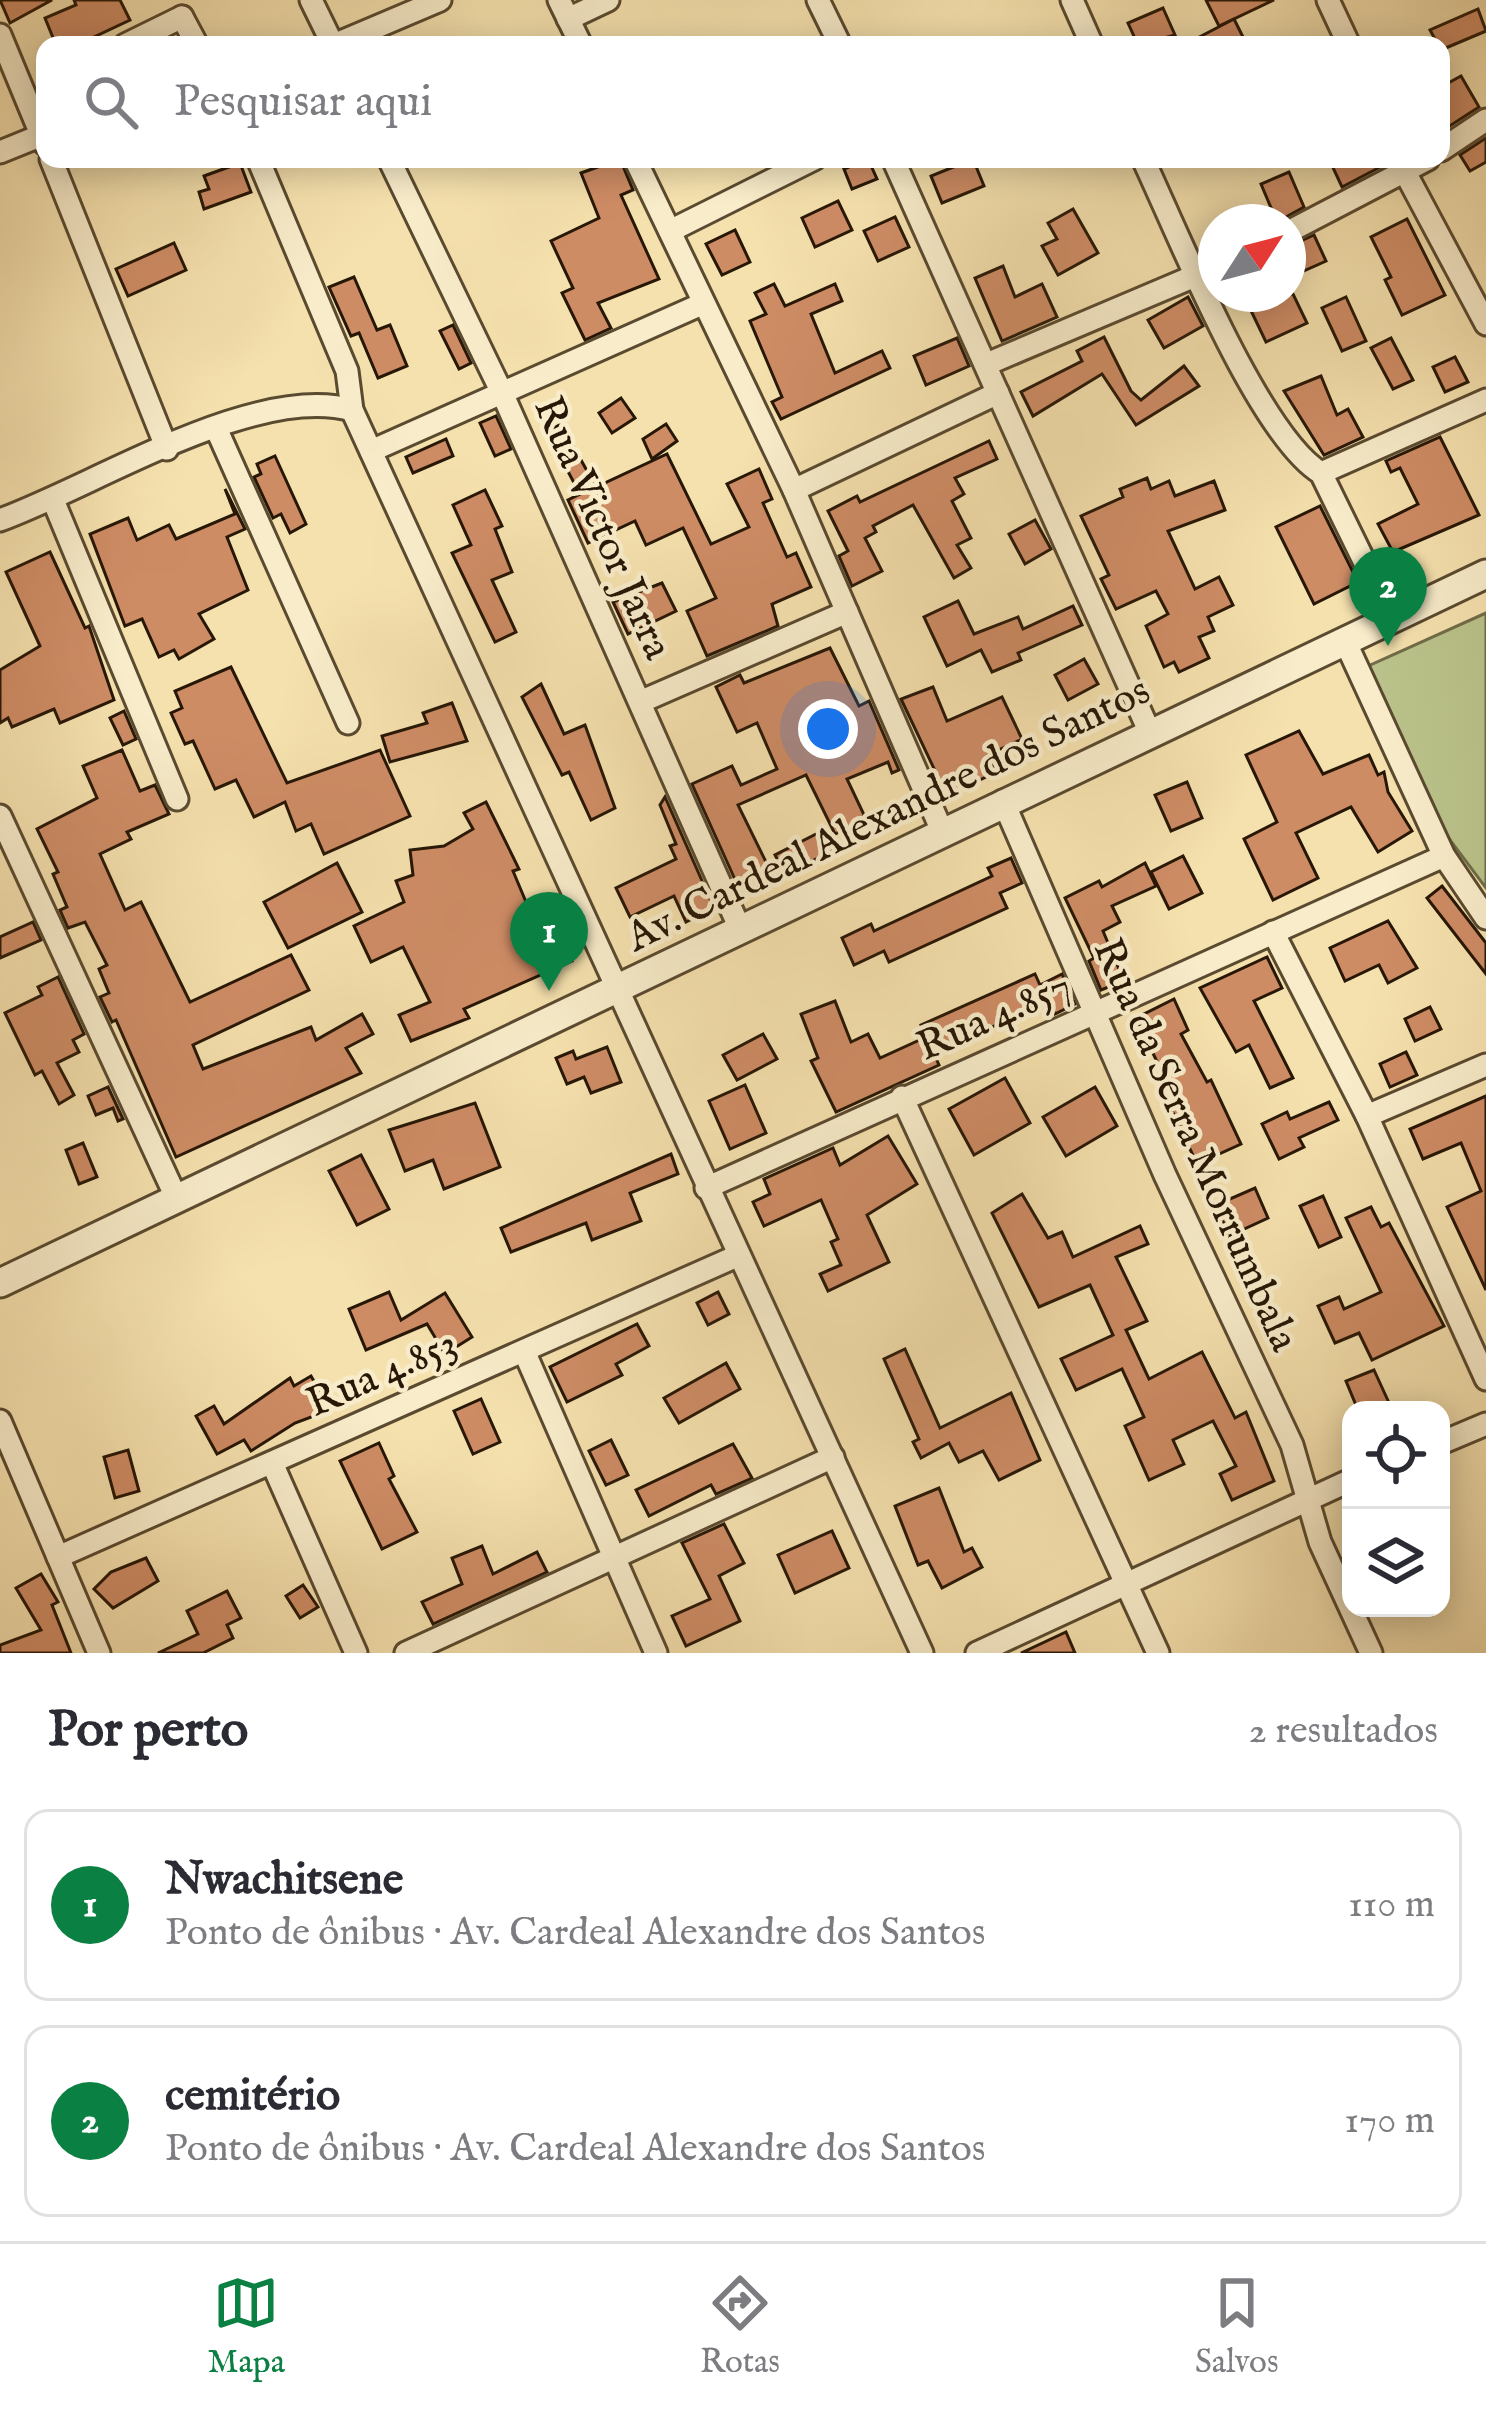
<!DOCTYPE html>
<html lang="pt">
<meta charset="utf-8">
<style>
:root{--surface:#fff;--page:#f2f2f3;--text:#2b2b33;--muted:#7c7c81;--line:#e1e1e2;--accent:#0b8043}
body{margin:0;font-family:"IM FELL English",serif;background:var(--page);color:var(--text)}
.controls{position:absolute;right:36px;bottom:36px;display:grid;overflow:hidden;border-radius:24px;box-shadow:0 6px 30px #0003}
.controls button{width:108px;height:108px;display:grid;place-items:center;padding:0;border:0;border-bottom:3px solid var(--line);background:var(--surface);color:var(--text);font:60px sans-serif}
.compass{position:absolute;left:1198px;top:204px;width:108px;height:108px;border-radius:50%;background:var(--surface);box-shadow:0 6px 30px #0003;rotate:54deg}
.you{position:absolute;left:828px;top:729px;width:42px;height:42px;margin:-30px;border:9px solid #fff;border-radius:50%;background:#1a73e8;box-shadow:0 0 0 18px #1a73e833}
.badge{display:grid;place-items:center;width:78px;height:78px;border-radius:50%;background:var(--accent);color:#fff;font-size:39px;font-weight:700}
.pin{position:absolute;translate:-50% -99px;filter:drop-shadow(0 3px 6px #0008)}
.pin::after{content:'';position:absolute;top:63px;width:42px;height:36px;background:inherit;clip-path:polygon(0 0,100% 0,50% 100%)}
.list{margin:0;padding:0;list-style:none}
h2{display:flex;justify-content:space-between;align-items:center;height:156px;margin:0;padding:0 48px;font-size:51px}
h2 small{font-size:39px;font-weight:400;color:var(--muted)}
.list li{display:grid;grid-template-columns:78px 1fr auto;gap:36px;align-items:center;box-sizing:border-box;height:192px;margin:0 24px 24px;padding:0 24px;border:3px solid var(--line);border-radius:24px}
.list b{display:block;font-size:45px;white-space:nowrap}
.list p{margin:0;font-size:39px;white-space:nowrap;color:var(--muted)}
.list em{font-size:39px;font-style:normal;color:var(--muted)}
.icon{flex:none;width:66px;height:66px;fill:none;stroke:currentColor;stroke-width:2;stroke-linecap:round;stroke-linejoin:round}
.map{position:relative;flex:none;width:1486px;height:1653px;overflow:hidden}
.search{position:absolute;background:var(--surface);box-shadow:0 6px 30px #0003;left:36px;right:36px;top:36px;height:132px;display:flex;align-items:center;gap:30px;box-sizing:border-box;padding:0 42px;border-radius:24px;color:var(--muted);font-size:45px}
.sheet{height:588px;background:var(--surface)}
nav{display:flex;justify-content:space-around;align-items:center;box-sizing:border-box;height:168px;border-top:3px solid var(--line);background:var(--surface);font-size:33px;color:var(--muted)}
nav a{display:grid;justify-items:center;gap:6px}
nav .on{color:var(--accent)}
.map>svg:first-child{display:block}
.green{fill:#bac38b;stroke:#706d48;stroke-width:3}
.building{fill:#ce8c65;stroke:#271706;stroke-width:3}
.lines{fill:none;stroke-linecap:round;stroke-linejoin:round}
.minor-casing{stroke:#5a4a30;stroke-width:27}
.tertiary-casing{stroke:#5a4a30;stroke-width:33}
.minor{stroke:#f8ecca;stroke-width:21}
.tertiary{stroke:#f8ecca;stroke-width:27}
.labels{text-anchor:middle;stroke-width:9;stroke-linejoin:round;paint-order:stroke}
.street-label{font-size:42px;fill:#271706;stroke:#f8ecca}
</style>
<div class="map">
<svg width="1486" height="1653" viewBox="0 0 1486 1653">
<rect width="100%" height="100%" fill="#f5e1ae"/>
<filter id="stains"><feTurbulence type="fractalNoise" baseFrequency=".00167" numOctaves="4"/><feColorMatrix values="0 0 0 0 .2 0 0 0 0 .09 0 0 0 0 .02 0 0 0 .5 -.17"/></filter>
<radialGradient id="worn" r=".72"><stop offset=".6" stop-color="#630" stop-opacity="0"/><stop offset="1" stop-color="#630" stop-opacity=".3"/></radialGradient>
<polygon class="green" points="1486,613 1486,888 1441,828 1366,667"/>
<g class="building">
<polygon points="0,0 52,0 10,23"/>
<polygon points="74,0 120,0 130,20 92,38 95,45 56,45 45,18 76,5"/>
<polygon points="1206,0 1274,0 1219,26"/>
<polygon points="1163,8 1175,35 1138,45 1128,23"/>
<polygon points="1478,9 1486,31 1441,50 1430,30"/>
<polygon points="1234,19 1247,45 1184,45"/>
<polygon points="1461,76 1479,107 1445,129 1441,87"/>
<polygon points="1486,138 1486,162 1470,171 1460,155"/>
<polygon points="620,159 633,190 621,195 659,279 598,303 611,328 585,340 562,293 573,288 551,241 599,218 581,173"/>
<polygon points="868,159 877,179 852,189 844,169"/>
<polygon points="973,159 984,186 942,203 931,176"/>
<polygon points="1329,159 1383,159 1384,165 1342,187"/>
<polygon points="240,163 251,192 204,209 199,192 209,189 204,176"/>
<polygon points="1289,172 1304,207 1277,222 1261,184"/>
<polygon points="838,201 852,230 815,247 802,218"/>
<polygon points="1073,209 1098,253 1058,275 1042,246 1057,239 1048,223"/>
<polygon points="895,217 909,247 878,261 864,231"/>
<polygon points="1407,219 1445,295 1402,315 1385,280 1391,277 1371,237"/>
<polygon points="735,230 750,262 722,275 706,244"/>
<polygon points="1314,235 1326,261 1288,278 1288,247"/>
<polygon points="174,243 186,270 128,296 116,269"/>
<polygon points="1003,266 1015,297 1042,284 1057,317 1002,341 975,278"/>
<polygon points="354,277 377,330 390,325 407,366 378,378 359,333 351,336 329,287"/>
<polygon points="774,284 785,306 835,284 842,301 811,314 835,373 882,351 890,368 781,419 772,402 782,397 750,321 766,314 755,293"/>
<polygon points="1243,294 1293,294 1307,323 1266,342"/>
<polygon points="1188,297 1203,326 1164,348 1148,320"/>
<polygon points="1346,297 1366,341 1342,351 1322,308"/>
<polygon points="453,325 471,363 459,369 440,331"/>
<polygon points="1104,337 1131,391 1141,400 1184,366 1199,386 1136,425 1102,374 1033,416 1021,392 1082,361 1077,351"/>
<polygon points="957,338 969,366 926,385 914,356"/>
<polygon points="1391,338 1413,380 1393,389 1371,348"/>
<polygon points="1455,357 1468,382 1445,392 1433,367"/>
<polygon points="1321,376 1337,415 1348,409 1363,437 1324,455 1284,391"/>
<polygon points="621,398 635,418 612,433 599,413"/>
<polygon points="496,416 511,449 495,456 480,423"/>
<polygon points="561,424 596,487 667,454 711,544 749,527 727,484 759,469 772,499 763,503 787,557 796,553 811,587 772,604 778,626 707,656 687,611 716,598 683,528 646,545 635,521 588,543 568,500 580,494 547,432"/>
<polygon points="666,424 677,441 652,459 643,439"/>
<polygon points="1440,437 1479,515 1393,552 1378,524 1418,504 1400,468 1391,472 1386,461"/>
<polygon points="446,439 453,456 413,473 406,457"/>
<polygon points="989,441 997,459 955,478 964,494 952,501 971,538 957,545 971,568 954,578 913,505 873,526 876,532 865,538 882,571 852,586 839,556 848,551 828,511 857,496 860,502"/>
<polygon points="275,456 306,524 290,533 281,514 273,518 254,477 261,474 257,464"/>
<polygon points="1147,478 1151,489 1169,481 1175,496 1214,481 1225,510 1168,531 1195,589 1219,577 1233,605 1208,617 1214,631 1199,637 1209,658 1179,672 1174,662 1164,667 1146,626 1168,614 1156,591 1116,609 1101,579 1109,575 1081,516 1123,497 1120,489"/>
<polygon points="225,489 245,529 227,537 248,590 199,614 214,639 179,659 174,650 159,657 142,619 125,626 90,534 128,518 137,540 169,525 176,539 235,514"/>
<polygon points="485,490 502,526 495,529 512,572 492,580 516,632 495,642 452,553 471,545 453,505"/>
<polygon points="1320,506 1358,582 1314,604 1276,527"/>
<polygon points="1035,520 1051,549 1025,564 1009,534"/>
<polygon points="50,552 85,628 89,626 114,700 60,723 54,709 12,727 8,718 0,723 0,670 40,646 6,572"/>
<polygon points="662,583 676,611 628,634 613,602"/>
<polygon points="958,601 974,634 1018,617 1023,629 1073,606 1082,625 1018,653 1021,660 992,672 981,650 947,666 924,617"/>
<polygon points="830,648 859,706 869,701 899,770 892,773 888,762 847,779 866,819 835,834 806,775 738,805 769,868 737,884 692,784 732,766 741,785 777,769 757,723 737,732 716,687 740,675 744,683"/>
<polygon points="1084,659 1098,684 1068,700 1055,675"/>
<polygon points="231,667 287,783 380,750 410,816 324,854 311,824 296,831 285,802 254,817 236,780 215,789 193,741 185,744 171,713 182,708 175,691"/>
<polygon points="541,684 564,734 585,725 615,808 591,820 569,772 562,775 522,697"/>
<polygon points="933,687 947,721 1002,697 1022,739 988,755 996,772 947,796 901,699"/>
<polygon points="452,703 467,741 390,762 382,736 427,723 423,713"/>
<polygon points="124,711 136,739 123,745 110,718"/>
<polygon points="1299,731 1323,774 1369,755 1378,775 1384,772 1388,792 1412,831 1378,852 1351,807 1296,833 1318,878 1273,900 1244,839 1277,822 1246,755"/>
<polygon points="122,750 140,791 155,785 169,814 127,832 131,839 100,854 125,910 141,902 190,1002 291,955 309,990 193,1045 203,1069 311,1027 316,1040 362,1014 373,1034 346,1048 361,1073 176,1157 116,1020 112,1022 100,997 109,993 99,969 107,965 85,922 68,928 60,910 67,907 53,874 58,872 37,829 97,798 83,766"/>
<polygon points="1187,782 1202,818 1171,831 1155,795"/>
<polygon points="665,797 714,908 686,922 674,896 630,917 616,888 676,859 670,846 676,844 660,805"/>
<polygon points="486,802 519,869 513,871 534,921 551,913 572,961 464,1009 469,1018 411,1041 399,1015 430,1002 403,947 371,962 354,926 404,902 396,881 413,875 410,850 444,846 473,829 464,813"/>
<polygon points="822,831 832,852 784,873 775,855"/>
<polygon points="1183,856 1202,893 1169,909 1151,872"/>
<polygon points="1011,858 1022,883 1000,893 1007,908 889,962 884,951 854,965 842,938 871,924 874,931 992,876 988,868"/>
<polygon points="337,863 362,912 288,948 264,902"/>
<polygon points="1145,863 1156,886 1112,906 1120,922 1103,931 1124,981 1101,990 1089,961 1094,958 1065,898 1099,881 1102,887"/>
<polygon points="1442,886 1486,943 1486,974 1427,898"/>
<polygon points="1388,921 1417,968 1388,983 1379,965 1345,981 1330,948"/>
<polygon points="33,922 41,940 0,958 0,937"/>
<polygon points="1267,957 1282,988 1254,1001 1293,1078 1270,1088 1249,1045 1236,1052 1200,988"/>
<polygon points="1035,974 1040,985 1062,974 1075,1004 1055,1014 1048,1001 934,1054 939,1065 836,1112 811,1061 818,1058 801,1014 835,1001 851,1042 868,1034 880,1058 926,1037 921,1025"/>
<polygon points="58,977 84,1034 73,1040 79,1052 57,1063 74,1095 59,1104 42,1071 35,1075 5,1013 42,995 38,987"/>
<polygon points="1174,999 1188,1030 1181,1034 1207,1082 1211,1080 1241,1144 1197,1164 1167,1100 1174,1097 1136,1018"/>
<polygon points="1430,1007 1441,1029 1415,1041 1405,1019"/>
<polygon points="763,1034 777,1059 737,1080 723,1055"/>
<polygon points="607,1047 621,1082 591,1093 584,1077 567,1084 556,1058 573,1051 576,1059"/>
<polygon points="1406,1052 1417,1075 1390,1087 1380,1064"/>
<polygon points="1005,1078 1030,1123 974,1155 949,1109"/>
<polygon points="745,1085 766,1133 730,1149 709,1101"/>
<polygon points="108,1087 123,1119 118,1121 113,1108 96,1115 88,1096"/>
<polygon points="1095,1087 1117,1126 1066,1156 1043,1117"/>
<polygon points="1486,1096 1486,1290 1447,1207 1481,1191 1461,1143 1423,1159 1410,1129"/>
<polygon points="1329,1102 1338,1120 1299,1138 1304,1147 1279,1159 1262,1124 1287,1112 1290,1119"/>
<polygon points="475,1103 500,1167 444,1189 433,1160 405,1171 389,1130"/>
<polygon points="888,1136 917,1184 867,1215 889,1262 828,1291 820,1274 841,1265 831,1242 838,1239 821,1200 764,1226 753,1202 770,1194 764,1179 833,1148 840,1165"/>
<polygon points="83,1143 97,1177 79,1184 66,1150"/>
<polygon points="671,1154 678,1174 630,1193 641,1221 592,1240 586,1223 511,1252 501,1228"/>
<polygon points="361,1155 389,1209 357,1225 329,1171"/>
<polygon points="1255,1188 1268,1218 1229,1236 1216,1205"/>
<polygon points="1022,1194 1048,1238 1062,1232 1073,1257 1140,1226 1148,1244 1116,1257 1147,1321 1126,1330 1149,1379 1202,1352 1235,1418 1246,1412 1274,1481 1232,1500 1220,1474 1236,1466 1213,1421 1173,1440 1184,1464 1149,1480 1125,1426 1144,1417 1122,1369 1076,1390 1061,1359 1113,1335 1090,1285 1039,1307 992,1213"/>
<polygon points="1323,1196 1341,1237 1319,1247 1300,1206"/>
<polygon points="1371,1207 1381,1227 1389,1223 1444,1326 1372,1360 1359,1333 1335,1343 1318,1306 1339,1297 1344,1309 1381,1292 1346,1218"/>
<polygon points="389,1292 401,1320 445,1293 472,1337 445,1354 427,1324 366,1350 349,1309"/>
<polygon points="718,1292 729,1314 708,1325 697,1303"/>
<polygon points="637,1324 649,1346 616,1364 622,1375 567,1402 550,1367"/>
<polygon points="905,1349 940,1428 1011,1393 1040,1460 999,1480 983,1451 959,1462 949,1443 921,1458 913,1442 919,1439 884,1359"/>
<polygon points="726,1363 740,1389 679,1423 664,1398"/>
<polygon points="1374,1370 1390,1405 1358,1410 1346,1381"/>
<polygon points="311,1376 330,1410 295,1423 251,1451 244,1440 217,1454 196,1416 214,1406 224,1424 290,1378 294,1386"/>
<polygon points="481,1399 500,1442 473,1454 454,1411"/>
<polygon points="611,1440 628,1475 606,1485 589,1451"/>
<polygon points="379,1443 394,1476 389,1479 417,1532 382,1549 340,1461"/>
<polygon points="733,1444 752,1478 716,1494 711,1485 649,1516 636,1490"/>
<polygon points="128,1450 139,1491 115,1498 104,1457"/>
<polygon points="939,1488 964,1552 972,1548 982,1567 942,1588 928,1561 918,1565 895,1506"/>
<polygon points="724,1524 744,1563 719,1576 740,1621 686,1646 672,1616 710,1599 682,1543"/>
<polygon points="832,1531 849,1568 795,1593 778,1555"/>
<polygon points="482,1546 493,1574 537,1552 547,1572 433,1624 422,1602 462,1584 452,1558"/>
<polygon points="146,1558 158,1581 113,1608 94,1589 111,1572"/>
<polygon points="41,1574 58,1602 52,1605 71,1653 0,1653 0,1645 41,1630 16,1588"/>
<polygon points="303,1585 318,1607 300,1618 286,1596"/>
<polygon points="227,1591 241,1618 227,1625 233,1638 203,1653 158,1653 198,1634 187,1611"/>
<polygon points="1066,1632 1075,1653 1021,1653"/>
</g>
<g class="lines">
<defs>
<g id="minor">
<polyline points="311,0 333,45"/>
<polyline points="559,0 581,45"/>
<polyline points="818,0 840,45"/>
<polyline points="1072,0 1092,45"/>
<polyline points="1328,0 1349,45"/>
<polyline points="182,17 197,45"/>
<polyline points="568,19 608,0"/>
<polyline points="0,35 45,144"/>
<polyline points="125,45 182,17"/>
<polyline points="334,45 440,0"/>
<polyline points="1441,150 1486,120"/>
<polyline points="0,152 42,135"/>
<polyline points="51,159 167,449"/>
<polyline points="258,159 347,371 352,410 922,1653"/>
<polyline points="389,159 503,395 741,931"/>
<polyline points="635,159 794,490 942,831"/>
<polyline points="893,159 1150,733"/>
<path d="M1143 159C1177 231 1258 435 1321 473L1392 618"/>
<polyline points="1398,159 1486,324"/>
<polyline points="670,231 814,159"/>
<polyline points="1288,232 1428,159"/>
<polyline points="987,364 1216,267"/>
<polyline points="216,428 348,723"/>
<polyline points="371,451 702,304"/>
<polyline points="1321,473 1486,400"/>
<polyline points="794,490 998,393"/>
<polyline points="53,500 177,799"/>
<path d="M0 520C96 485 255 383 352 410"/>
<polyline points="1345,641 1444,856 1486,918"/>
<polyline points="640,702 847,612"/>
<polyline points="1003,801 1165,1175 1292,1445 1320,1542 1371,1653"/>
<polyline points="0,816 175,1195"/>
<polyline points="1273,932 1367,1116 1486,1379"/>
<polyline points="902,1097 1158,1653"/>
<polyline points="1367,1116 1486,1065"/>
<polyline points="706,1188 1444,856"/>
<polyline points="524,1351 656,1653"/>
<polyline points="0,1421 99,1653"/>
<polyline points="1441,1443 1486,1424"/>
<polyline points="272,1463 356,1653"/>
<polyline points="58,1557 737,1256"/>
<polyline points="406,1653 833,1457"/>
<polyline points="977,1653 1351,1480"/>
</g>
<polyline id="tertiary" points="0,1283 1486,574"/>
</defs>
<use href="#minor" class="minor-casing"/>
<use href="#tertiary" class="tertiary-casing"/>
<use href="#minor" class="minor"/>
<use href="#tertiary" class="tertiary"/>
</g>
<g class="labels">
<g class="street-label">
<text transform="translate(605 527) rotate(66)" y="15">Rua Victor Jarra</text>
<text transform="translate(887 812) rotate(-26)" y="15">Av. Cardeal Alexandre dos Santos</text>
<text transform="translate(993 1014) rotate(-24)" y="15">Rua 4.857</text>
<text transform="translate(1198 1144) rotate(66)" y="15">Rua da Serra Morrumbala</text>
<text transform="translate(381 1371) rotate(-24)" y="15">Rua 4.853</text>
</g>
</g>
<rect width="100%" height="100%" filter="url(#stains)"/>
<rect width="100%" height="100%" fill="url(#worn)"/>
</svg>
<div class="controls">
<button><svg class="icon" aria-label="locate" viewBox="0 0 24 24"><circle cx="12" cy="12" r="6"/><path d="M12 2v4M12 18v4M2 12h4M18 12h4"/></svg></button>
<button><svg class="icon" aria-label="layers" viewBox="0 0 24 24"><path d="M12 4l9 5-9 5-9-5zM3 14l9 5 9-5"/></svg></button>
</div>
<svg class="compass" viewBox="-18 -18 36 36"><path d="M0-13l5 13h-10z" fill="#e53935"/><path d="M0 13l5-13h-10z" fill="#7c7c81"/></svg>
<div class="you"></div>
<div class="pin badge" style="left:549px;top:991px">1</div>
<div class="pin badge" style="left:1388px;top:646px">2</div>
<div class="search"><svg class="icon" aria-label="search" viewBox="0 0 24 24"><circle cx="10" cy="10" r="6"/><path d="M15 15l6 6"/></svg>Pesquisar aqui</div>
</div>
<section class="sheet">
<h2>Por perto<small>2 resultados</small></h2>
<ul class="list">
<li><span class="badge">1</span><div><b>Nwachitsene</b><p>Ponto de ônibus · Av. Cardeal Alexandre dos Santos</p></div><em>110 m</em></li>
<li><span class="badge">2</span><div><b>cemitério</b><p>Ponto de ônibus · Av. Cardeal Alexandre dos Santos</p></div><em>170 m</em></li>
</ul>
</section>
<nav>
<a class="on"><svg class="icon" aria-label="map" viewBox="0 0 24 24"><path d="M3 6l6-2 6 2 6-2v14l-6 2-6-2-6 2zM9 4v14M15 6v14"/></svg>Mapa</a>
<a><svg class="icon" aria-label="directions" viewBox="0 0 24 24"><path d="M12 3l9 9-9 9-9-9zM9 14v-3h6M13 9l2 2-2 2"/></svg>Rotas</a>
<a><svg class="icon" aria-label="saved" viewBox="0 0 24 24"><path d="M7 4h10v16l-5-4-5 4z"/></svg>Salvos</a>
</nav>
